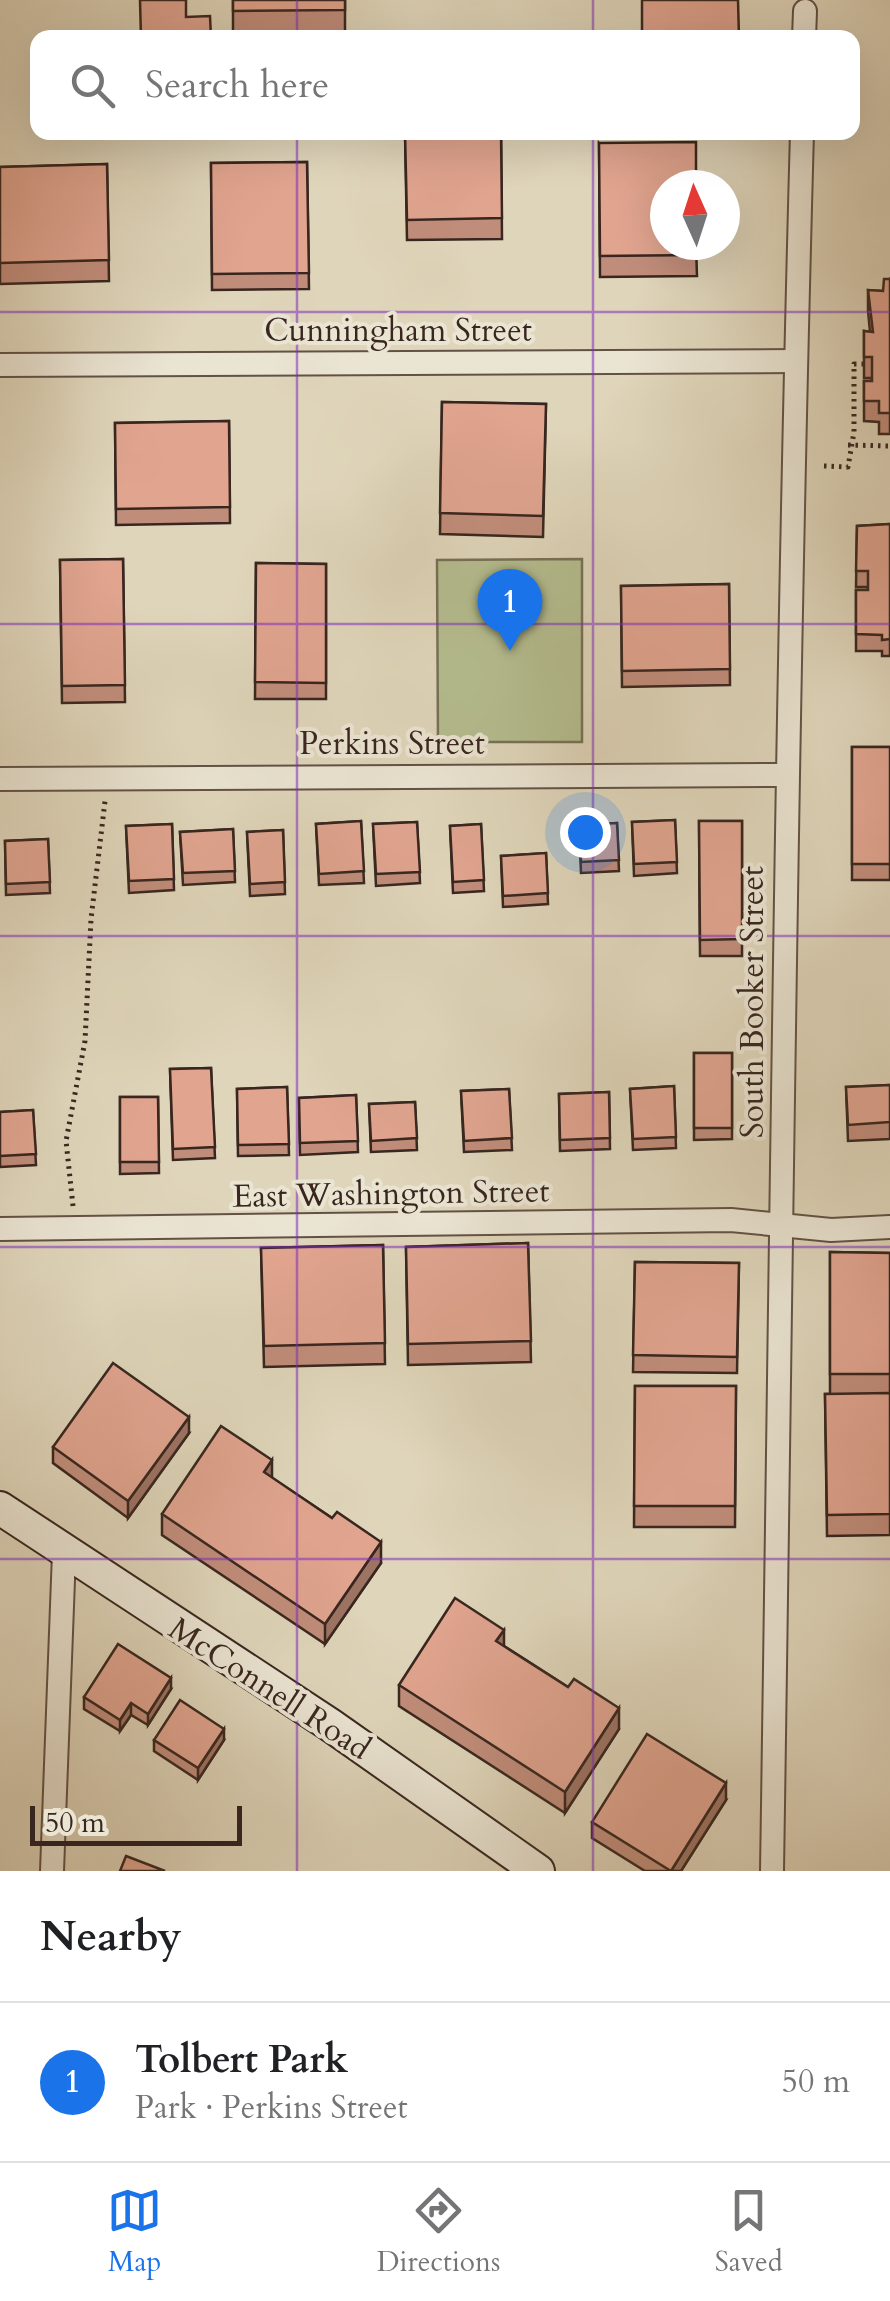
<!DOCTYPE html>
<meta charset="utf-8">
<style>
:root{--surface:#fff;--page:#f6f6f6;--text:#202124;--muted:#757577;--line:#e0e0e0;--accent:#1a73e8}
body{margin:0;font-family:Cardo,serif;background:var(--page);color:var(--text)}
.compass{position:absolute;left:650px;top:170px;width:90px;height:90px;border-radius:50%;background:var(--surface);box-shadow:0 10px 40px #0002;rotate:357deg}
.scale{position:absolute;left:30px;bottom:25px;width:212px;box-sizing:border-box;padding-left:10px;border:5px solid #38261f;border-top:0;font-size:28px;line-height:35px;white-space:nowrap;color:#38261f;-webkit-text-stroke:8px #eae4d2;paint-order:stroke}
.you{position:absolute;left:585px;top:832px;width:35px;height:35px;margin:-25px;border:8px solid #fff;border-radius:50%;background:#1a73e8;box-shadow:0 0 0 15px #1a73e833}
.badge{display:grid;place-items:center;width:65px;height:65px;border-radius:50%;background:var(--accent);color:#fff;font-size:32px;font-weight:700}
.pin{position:absolute;translate:-50% -82px;filter:drop-shadow(0 2px 5px #0008)}
.pin::after{content:'';position:absolute;top:52px;width:35px;height:30px;background:inherit;clip-path:polygon(0 0,100% 0,50% 100%)}
.list{margin:0;padding:0;list-style:none}
h2{display:flex;justify-content:space-between;align-items:center;height:130px;margin:0;padding:0 40px;font-size:42px}
h2 small{font-size:32px;font-weight:400;color:var(--muted)}
.list li{display:grid;grid-template-columns:65px 1fr auto;gap:30px;align-items:center;box-sizing:border-box;height:160px;padding:0 40px;border-top:2px solid var(--line)}
.list b{display:block;font-size:38px;white-space:nowrap}
.list p{margin:0;font-size:32px;white-space:nowrap;color:var(--muted)}
.list em{font-size:32px;font-style:normal;color:var(--muted)}
.icon{flex:none;width:55px;height:55px;fill:none;stroke:currentColor;stroke-width:2;stroke-linecap:round;stroke-linejoin:round}
.map{position:relative;flex:none;width:890px;height:1871px;overflow:hidden}
.search{position:absolute;background:var(--surface);box-shadow:0 10px 40px #0002;left:30px;right:30px;top:30px;height:110px;display:flex;align-items:center;gap:25px;box-sizing:border-box;padding:0 35px;border-radius:20px;color:var(--muted);font-size:38px}
.sheet{height:290px;background:var(--surface)}
nav{display:flex;justify-content:space-around;align-items:center;box-sizing:border-box;height:140px;border-top:2px solid var(--line);background:var(--surface);font-size:28px;color:var(--muted)}
nav a{display:grid;justify-items:center;gap:5px}
nav .on{color:var(--accent)}
.map>svg:first-child{display:block}
.green{fill:#b4bc8e;stroke:#767156;stroke-width:2.5}
.lines{fill:none;stroke-linecap:round;stroke-linejoin:round}
.street-casing{stroke:#625246;stroke-width:26}
.secondary-casing{stroke:#38261f;stroke-width:36}
.path{stroke:#38261f;stroke-width:5;stroke-dasharray:2.5 5;stroke-linecap:butt}
.street{stroke:#eae4d2;stroke-width:22}
.secondary{stroke:#eae4d2;stroke-width:32}
.wall{fill:#c18d7b;stroke:#38261f;stroke-width:2.5}
.shaded-wall{fill:#9d7364;stroke:#38261f;stroke-width:2.5}
.building{fill:#e0a48f;stroke:#38261f;stroke-width:2.5}
.grid{fill:none;stroke:#7b2cbf;stroke-width:2.5;stroke-opacity:0.55}
.labels{text-anchor:middle;stroke-width:8;stroke-linejoin:round;paint-order:stroke}
.street-label{font-size:32px;fill:#38261f;stroke:#eae4d2}
</style>
<div class="map">
<svg width="890" height="1871" viewBox="0 0 890 1871">
<rect width="100%" height="100%" fill="#dfd5ba"/>
<filter id="stains"><feTurbulence type="fractalNoise" baseFrequency=".002" numOctaves="4"/><feColorMatrix values="0 0 0 0 .2 0 0 0 0 .09 0 0 0 0 .02 0 0 0 .5 -.17"/></filter>
<radialGradient id="worn" r=".72"><stop offset=".6" stop-color="#630" stop-opacity="0"/><stop offset="1" stop-color="#630" stop-opacity=".3"/></radialGradient>
<polygon class="green" points="582,559 582,742 438,742 437,560"/>
<g class="lines">
<defs>
<g id="street">
<polyline points="804,38 805,11"/>
<polyline points="0,365 796,361"/>
<polyline points="0,779 785,775"/>
<polyline points="0,1229 731,1220 831,1230 890,1227"/>
<polyline points="52,1871 64,1553"/>
<path d="M772 1871C781 1291 786 712 802 132"/>
</g>
<polyline id="secondary" points="0,1508 329,1724 538,1871"/>
</defs>
<use href="#street" class="street-casing"/>
<use href="#secondary" class="secondary-casing"/>
<g class="path">
<polyline points="848,445 890,446"/>
<polyline points="824,466 848,467 854,432 854,364 864,364"/>
<polyline points="73,1206 66,1141 85,1041 91,919 105,801"/>
</g>
<use href="#street" class="street"/>
<use href="#secondary" class="secondary"/>
</g>
<g class="wall">
<polygon points="233,0 345,0 345,31 233,32"/>
<polygon points="405,132 501,132 502,239 407,240"/>
<polygon points="599,143 696,245 697,276 600,277"/>
<polygon points="307,162 309,289 212,290 211,163"/>
<polygon points="107,164 109,281 0,284 0,167"/>
<polygon points="890,279 890,434 879,434 879,422 864,421 864,381 872,381 872,378 864,378 864,331 870,332 868,311 868,290 883,291"/>
<polygon points="442,402 546,404 543,537 440,534"/>
<polygon points="229,421 230,523 116,525 115,423"/>
<polygon points="890,524 890,656 882,656 882,651 856,651 856,590 868,590 868,587 856,587 857,526"/>
<polygon points="123,559 125,702 62,703 60,560"/>
<polygon points="256,563 326,564 326,699 255,699"/>
<polygon points="729,584 730,685 622,687 621,586"/>
<rect x="852" y="747" width="38" height="133"/>
<polygon points="675,820 677,873 634,876 632,822"/>
<polygon points="361,821 364,883 319,885 316,824"/>
<polygon points="699,821 742,821 742,956 700,956"/>
<polygon points="417,822 420,883 376,886 373,824"/>
<polygon points="617,823 619,871 581,873 579,825"/>
<polygon points="172,824 174,890 129,893 126,826"/>
<polygon points="481,824 484,891 453,893 450,826"/>
<polygon points="233,829 235,882 183,885 180,832"/>
<polygon points="283,830 285,894 250,896 247,832"/>
<polygon points="48,839 50,893 6,895 5,841"/>
<polygon points="546,853 548,904 503,907 501,856"/>
<polygon points="694,1053 732,1053 732,1139 694,1140"/>
<polygon points="211,1068 215,1158 173,1160 170,1069"/>
<polygon points="890,1085 890,1139 848,1141 846,1087"/>
<polygon points="674,1086 676,1148 633,1150 630,1089"/>
<polygon points="287,1087 289,1155 238,1156 237,1089"/>
<polygon points="509,1089 512,1150 464,1152 461,1091"/>
<polygon points="609,1092 610,1149 560,1151 559,1094"/>
<polygon points="356,1095 358,1152 300,1155 299,1098"/>
<polygon points="120,1097 158,1097 159,1173 120,1174"/>
<polygon points="415,1102 417,1150 371,1152 369,1104"/>
<polygon points="33,1110 36,1165 0,1167 0,1112"/>
<polygon points="528,1243 531,1362 408,1365 406,1247"/>
<polygon points="383,1245 385,1364 264,1367 261,1248"/>
<polygon points="830,1252 890,1253 890,1535 827,1536 825,1394 830,1394"/>
<polygon points="635,1262 739,1263 737,1373 633,1372"/>
<polygon points="635,1386 736,1386 735,1527 634,1527"/>
<polygon points="189,1433 128,1518 53,1463 53,1447"/>
<polygon points="272,1478 332,1518 381,1563 325,1644 162,1535 162,1514"/>
<polygon points="504,1646 568,1687 619,1729 565,1813 399,1706 399,1685"/>
<polygon points="171,1689 148,1725 131,1715 120,1731 84,1709 84,1697"/>
<polygon points="154,1740 224,1740 198,1780 154,1751"/>
<polygon points="726,1800 681,1871 645,1871 592,1838 592,1822"/>
</g>
<g class="shaded-wall">
<polygon points="189,1417 189,1433 128,1518 128,1501"/>
<polygon points="272,1460 272,1481 264,1472"/>
<polygon points="381,1542 381,1563 325,1644 325,1624"/>
<polygon points="504,1630 504,1651 496,1641"/>
<polygon points="171,1678 171,1689 148,1725 148,1714"/>
<polygon points="131,1703 131,1715 120,1731 120,1720"/>
<polygon points="619,1708 619,1729 565,1813 565,1792"/>
<polygon points="224,1729 224,1740 198,1780 198,1768"/>
<polygon points="726,1783 726,1800 681,1871 671,1871"/>
</g>
<g class="building">
<polygon points="140,0 186,0 186,17 210,16 211,38 141,38"/>
<polygon points="233,0 345,0 345,10 233,11"/>
<polygon points="642,0 738,0 739,38 642,38"/>
<polygon points="405,132 501,132 502,218 407,220"/>
<polygon points="696,142 696,185 665,185 665,245 696,245 697,255 600,256 599,143"/>
<polygon points="307,162 309,273 212,274 211,163"/>
<polygon points="107,164 109,260 0,263 0,167"/>
<polygon points="884,279 890,279 890,413 879,413 879,401 864,401 864,381 872,381 872,357 864,357 864,331 873,332 868,290 883,291"/>
<polygon points="442,402 546,404 543,516 440,513"/>
<polygon points="229,421 230,507 116,509 115,423"/>
<polygon points="890,524 890,639 882,640 882,635 856,634 856,590 868,590 868,571 856,571 857,526"/>
<polygon points="123,559 125,685 62,686 60,560"/>
<polygon points="256,563 326,564 326,683 255,682"/>
<polygon points="729,584 730,669 622,671 621,586"/>
<rect x="852" y="747" width="38" height="117"/>
<polygon points="675,820 677,862 634,864 632,822"/>
<polygon points="361,821 364,871 319,874 316,824"/>
<polygon points="699,821 742,821 742,939 700,940"/>
<polygon points="417,822 420,872 376,874 373,824"/>
<polygon points="617,823 619,860 581,862 579,825"/>
<polygon points="172,824 174,879 129,881 126,826"/>
<polygon points="481,824 484,880 453,882 450,826"/>
<polygon points="233,829 235,871 183,873 180,832"/>
<polygon points="283,830 285,882 250,884 247,832"/>
<polygon points="48,839 50,882 6,884 5,841"/>
<polygon points="546,853 548,893 503,896 501,856"/>
<rect x="694" y="1053" width="38" height="75"/>
<polygon points="211,1068 215,1147 173,1149 170,1069"/>
<polygon points="890,1085 890,1122 848,1125 846,1087"/>
<polygon points="674,1086 676,1137 633,1139 630,1089"/>
<polygon points="287,1087 289,1144 238,1145 237,1089"/>
<polygon points="509,1089 512,1138 464,1141 461,1091"/>
<polygon points="609,1092 610,1138 560,1140 559,1094"/>
<polygon points="356,1095 358,1141 300,1143 299,1098"/>
<polygon points="120,1097 158,1097 159,1162 120,1162"/>
<polygon points="415,1102 417,1138 371,1141 369,1104"/>
<polygon points="33,1110 36,1154 0,1156 0,1112"/>
<polygon points="528,1243 531,1341 408,1344 406,1247"/>
<polygon points="383,1245 385,1343 264,1346 261,1248"/>
<polygon points="830,1252 890,1253 890,1374 830,1374"/>
<polygon points="635,1262 739,1263 737,1357 633,1355"/>
<polygon points="113,1363 189,1417 128,1501 53,1447"/>
<polygon points="635,1386 736,1386 735,1506 634,1506"/>
<polygon points="890,1393 890,1514 827,1515 825,1394"/>
<polygon points="221,1426 272,1460 264,1472 332,1518 337,1512 381,1542 325,1624 162,1514"/>
<polygon points="455,1598 504,1630 496,1641 568,1687 574,1679 619,1708 565,1792 399,1685"/>
<polygon points="118,1644 171,1678 148,1714 131,1703 120,1720 84,1697"/>
<polygon points="180,1700 224,1729 198,1768 154,1740"/>
<polygon points="647,1734 726,1783 671,1871 592,1822"/>
<polygon points="126,1856 165,1871 120,1871"/>
</g>
<path class="grid" d="M297 0V38M593 0V38M297 132V1871M593 132V1871M0 312H890M0 624H890M0 936H890M0 1247H890M0 1559H890"/>
<g class="labels">
<g class="street-label">
<text x="398" y="341">Cunningham Street</text>
<text x="392" y="754">Perkins Street</text>
<text transform="translate(752 1002) rotate(-90)" y="11">South Booker Street</text>
<text transform="translate(391 1193) rotate(-1)" y="11">East Washington Street</text>
<text transform="translate(270 1688) rotate(33)" y="11">McConnell Road</text>
</g>
</g>
<rect width="100%" height="100%" filter="url(#stains)"/>
<rect width="100%" height="100%" fill="url(#worn)"/>
</svg>
<svg class="compass" viewBox="-18 -18 36 36"><path d="M0-13l5 13h-10z" fill="#e53935"/><path d="M0 13l5-13h-10z" fill="#757577"/></svg>
<div class="scale">50 m</div>
<div class="you"></div>
<div class="pin badge" style="left:510px;top:651px">1</div>
<div class="search"><svg class="icon" aria-label="search" viewBox="0 0 24 24"><circle cx="10" cy="10" r="6"/><path d="M15 15l6 6"/></svg>Search here</div>
</div>
<section class="sheet">
<h2>Nearby<small></small></h2>
<ul class="list">
<li><span class="badge">1</span><div><b>Tolbert Park</b><p>Park · Perkins Street</p></div><em>50 m</em></li>
</ul>
</section>
<nav>
<a class="on"><svg class="icon" aria-label="map" viewBox="0 0 24 24"><path d="M3 6l6-2 6 2 6-2v14l-6 2-6-2-6 2zM9 4v14M15 6v14"/></svg>Map</a>
<a><svg class="icon" aria-label="directions" viewBox="0 0 24 24"><path d="M12 3l9 9-9 9-9-9zM9 14v-3h6M13 9l2 2-2 2"/></svg>Directions</a>
<a><svg class="icon" aria-label="saved" viewBox="0 0 24 24"><path d="M7 4h10v16l-5-4-5 4z"/></svg>Saved</a>
</nav>
